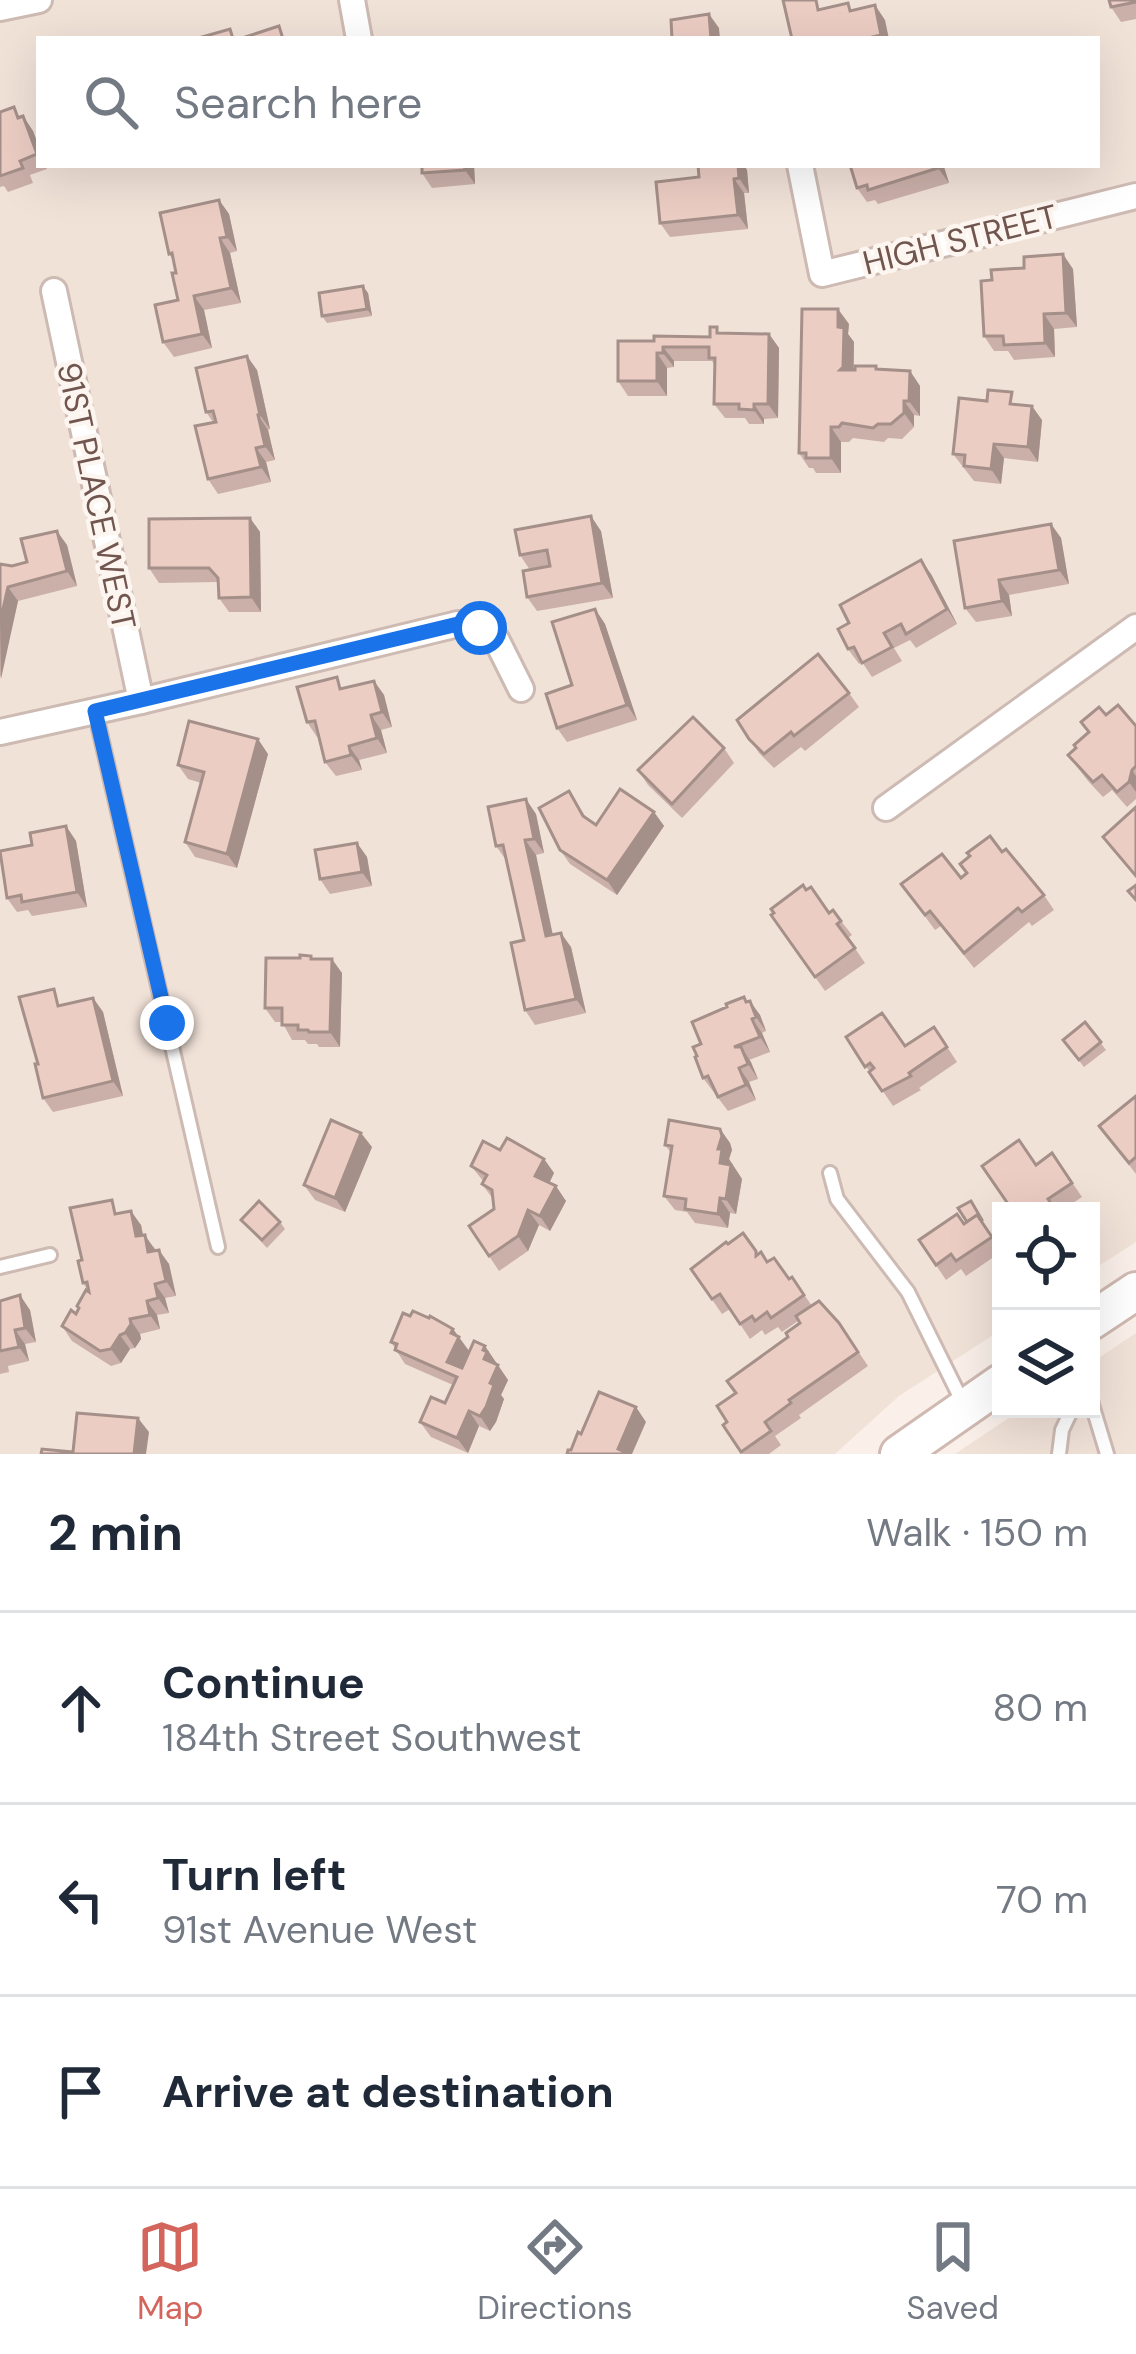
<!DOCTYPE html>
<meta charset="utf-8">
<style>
:root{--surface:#fff;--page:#f2f2f3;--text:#1f2937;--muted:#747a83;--line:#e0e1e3;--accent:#d4655d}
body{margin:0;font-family:"DM Sans",sans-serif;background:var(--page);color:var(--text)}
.controls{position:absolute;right:36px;bottom:36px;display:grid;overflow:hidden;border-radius:0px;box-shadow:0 12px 48px #0002}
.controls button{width:108px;height:108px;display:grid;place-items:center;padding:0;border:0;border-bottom:3px solid var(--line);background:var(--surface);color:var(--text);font:60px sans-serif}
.stop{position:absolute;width:36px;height:36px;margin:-27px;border:9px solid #1a73e8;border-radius:50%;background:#fff}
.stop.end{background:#1a73e8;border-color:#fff;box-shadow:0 3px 12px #0008}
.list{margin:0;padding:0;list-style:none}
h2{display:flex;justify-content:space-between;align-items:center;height:156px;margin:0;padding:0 48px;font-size:51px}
h2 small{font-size:39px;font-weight:400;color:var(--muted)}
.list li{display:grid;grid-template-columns:78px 1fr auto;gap:36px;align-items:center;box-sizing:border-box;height:192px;padding:0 48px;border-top:3px solid var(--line)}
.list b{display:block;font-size:45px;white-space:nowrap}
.list p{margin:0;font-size:39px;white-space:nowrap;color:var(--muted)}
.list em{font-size:39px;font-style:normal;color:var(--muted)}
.icon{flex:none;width:66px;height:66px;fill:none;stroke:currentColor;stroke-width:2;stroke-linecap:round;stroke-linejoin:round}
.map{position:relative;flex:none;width:1136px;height:1454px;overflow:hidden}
.search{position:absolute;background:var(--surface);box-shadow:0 12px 48px #0002;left:36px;right:36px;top:36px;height:132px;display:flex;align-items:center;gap:30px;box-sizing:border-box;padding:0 42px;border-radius:0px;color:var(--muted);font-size:45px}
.sheet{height:732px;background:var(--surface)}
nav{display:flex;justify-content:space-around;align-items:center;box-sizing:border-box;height:168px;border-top:3px solid var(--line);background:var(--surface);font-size:33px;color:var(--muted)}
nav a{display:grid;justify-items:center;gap:6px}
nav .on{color:var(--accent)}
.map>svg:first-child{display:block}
.residential{fill:#f1e2d8;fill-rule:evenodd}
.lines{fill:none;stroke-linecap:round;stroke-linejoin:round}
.service-casing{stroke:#cdbab3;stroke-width:18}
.minor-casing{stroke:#cdbab3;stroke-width:30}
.secondary-casing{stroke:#cfb9b1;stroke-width:42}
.service{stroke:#fff;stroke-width:12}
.minor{stroke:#fff;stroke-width:24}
.secondary{stroke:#fff;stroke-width:36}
.wall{fill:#cbb0a9}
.shaded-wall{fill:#a59089}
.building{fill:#eccdc4;stroke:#a59089;stroke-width:3}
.route{stroke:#1a73e8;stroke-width:15}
.labels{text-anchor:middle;stroke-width:9;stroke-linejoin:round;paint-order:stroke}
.street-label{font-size:33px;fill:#71564f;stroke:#fdf5ef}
</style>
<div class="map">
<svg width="1136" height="1454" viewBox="0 0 1136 1454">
<rect width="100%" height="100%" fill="#faf0e9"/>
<g class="residential">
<path d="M0 0H1136V1242L1091 1271V1211H1001V1330L899 1396 835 1454H0ZM39 39H1097V165H39Z"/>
<polygon points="1136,1333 1136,1454 955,1454 1022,1409 1091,1409 1091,1363"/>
</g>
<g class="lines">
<defs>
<g id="service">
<polyline points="95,711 218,1247"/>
<polyline points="830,1173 837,1199 908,1292 962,1401"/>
<polyline points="0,1267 50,1255"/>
<polyline points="1091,1401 1107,1454"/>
<polyline points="1059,1454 1062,1430 1072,1409"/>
</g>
<g id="minor">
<polyline points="352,0 359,39"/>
<polyline points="0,8 39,0"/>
<polyline points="800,165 822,274 1136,196"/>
<polyline points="54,291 141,701"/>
<polyline points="0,732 141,701 458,624 480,628 496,639 521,689"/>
<polyline points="886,808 1136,627"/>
</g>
<g id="secondary">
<polyline points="1091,1321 1136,1291"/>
<polyline points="899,1454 1001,1383"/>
</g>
</defs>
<use href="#service" class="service-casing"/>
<use href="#minor" class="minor-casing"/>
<use href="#secondary" class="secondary-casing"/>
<use href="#service" class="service"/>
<use href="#minor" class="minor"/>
<use href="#secondary" class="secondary"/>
</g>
<g class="wall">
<polygon points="1136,0 1136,19 1121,22 1111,7"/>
<polygon points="0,112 23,116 33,131 39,147 39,165 46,165 47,169 30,175 33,183 8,192 4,186 0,187"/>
<polygon points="422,165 474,165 475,184 432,188 422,173"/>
<polygon points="698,165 744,165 747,170 749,193 744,193 748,229 670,237 660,223 699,177"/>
<polygon points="850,165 950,165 944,167 949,183 878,204 875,200 867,202 857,188"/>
<polygon points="219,200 229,214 237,251 230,253 241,303 204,310 212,348 174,357 163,342 178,300 176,273 174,261 169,254"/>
<polygon points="1073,269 1077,327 1054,329 1055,357 1014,360 1008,351 994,351 984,336"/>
<polygon points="368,293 372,316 327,323 322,316"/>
<polygon points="849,324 848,334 854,342 854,370 876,366 878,369 910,371 920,386 920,416 914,415 914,427 902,439 888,438 884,442 853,438 849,442 841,442 841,473 816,473 813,468 809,468 799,453"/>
<polygon points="721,333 769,334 779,348 778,418 764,419 764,424 749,424 745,418 725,418 714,404 715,366 712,361 674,361 674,367 667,368 667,396 628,396 618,381 654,341 710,337"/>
<polygon points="257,370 270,429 268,430 275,460 266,462 271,482 218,494 208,479 213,422 206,412"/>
<polygon points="1021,405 1042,420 1038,462 1004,458 1001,484 974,481 953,454"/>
<polygon points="250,518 260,532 261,612 229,612 219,598 218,582 159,583 149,568"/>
<polygon points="1051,524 1061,538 1069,584 1009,595 1012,616 976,622 965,608"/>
<polygon points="601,531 613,598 537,611 527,597 530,570 520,555"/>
<polygon points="67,545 77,586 18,601 0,679 0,564 12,566 27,562"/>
<polygon points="931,574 957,624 916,648 910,640 894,648 902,661 872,677 862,662 859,664 848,649"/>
<polygon points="595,609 605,624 637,720 567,742 557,728"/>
<polygon points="374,681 384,695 392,727 381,730 387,753 359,760 362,770 336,776 325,762 319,736 317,737 307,722 345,688"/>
<polygon points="849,693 859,707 805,751 801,747 774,768 759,753 737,720"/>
<polygon points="1106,715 1136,726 1136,799 1127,807 1112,790 1103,797 1088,781 1068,755 1088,733 1081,722"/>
<polygon points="724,748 734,763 682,818 648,785 638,770"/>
<polygon points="268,754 237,868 195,857 185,842 201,783 188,779 178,765"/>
<polygon points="569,791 587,819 596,825 654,812 664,826 617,895 570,864 560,850"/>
<polygon points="536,814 544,853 536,855 553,935 571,947 586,1013 535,1025 525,1010 524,940 506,860 496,846"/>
<polygon points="66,826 76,841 87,907 32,916 28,910 17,912 7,898 32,845"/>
<polygon points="357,843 367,857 372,886 330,894 320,879"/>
<polygon points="1002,852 1044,895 1054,910 1032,926 1029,922 974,968 941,926 935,930 901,884 961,878"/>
<polygon points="829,913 841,921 852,935 848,938 865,963 825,991 771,915"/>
<polygon points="311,956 313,959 342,973 340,1047 319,1047 317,1044 308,1044 305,1040 292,1040 282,1022 275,1022 265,1008 300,958"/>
<polygon points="744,997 760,1015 766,1031 762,1033 770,1052 749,1060 758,1079 749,1082 756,1100 728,1111 703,1078 697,1056 701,1044"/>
<polygon points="93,998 103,1012 123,1096 53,1112 43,1098 38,1064 64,1005"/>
<polygon points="1085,1022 1106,1050 1084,1067 1063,1040"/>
<polygon points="934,1027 957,1062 919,1088 921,1090 893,1106 846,1037 905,1046"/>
<polygon points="1136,1096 1136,1174 1099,1126"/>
<polygon points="720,1129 730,1143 732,1150 729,1159 742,1179 736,1214 730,1213 728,1228 695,1223 687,1212 675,1210 664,1196 671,1153 665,1145"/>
<polygon points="372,1147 345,1212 315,1200 304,1185"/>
<polygon points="500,1150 544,1159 554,1173 549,1183 566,1201 550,1231 539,1225 528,1251 499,1271 469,1226 494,1209 493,1199 482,1184 484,1182 471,1166"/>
<polygon points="1052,1153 1082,1197 1061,1211 1013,1211 1036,1165"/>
<polygon points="971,1201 1001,1252 966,1276 961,1269 946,1280 919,1240 967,1222"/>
<polygon points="121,1213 141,1225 143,1235 169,1264 176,1296 165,1298 169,1313 157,1315 160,1329 140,1334 141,1339 135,1348 130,1349 121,1363 111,1366 72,1341 62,1326 76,1314 89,1292 83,1283 82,1260"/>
<polygon points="241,1220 280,1222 285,1229 267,1248"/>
<polygon points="758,1254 789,1279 792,1277 812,1306 839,1323 868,1366 799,1415 801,1418 775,1436 781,1445 769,1454 742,1454 723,1425 727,1422 736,1393 800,1323 798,1321 782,1332 778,1327 765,1335 762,1330 750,1339 730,1309 722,1314 691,1269"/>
<polygon points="0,1301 30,1310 36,1342 25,1344 29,1361 8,1366 9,1372 0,1374"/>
<polygon points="453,1329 469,1351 495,1361 508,1380 501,1395 504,1399 496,1422 490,1431 479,1426 468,1453 431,1437 420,1422 445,1403 453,1385 405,1364 391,1342"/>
</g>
<g class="shaded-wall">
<polygon points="875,5 885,20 889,39 884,39 881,35"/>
<polygon points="709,14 719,28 720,39 711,39"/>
<polygon points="23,116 33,131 39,147 39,157"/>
<polygon points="464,165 474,165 475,184 465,170"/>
<polygon points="738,165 744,165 747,170 749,193 739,178"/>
<polygon points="937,165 944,167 949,183 938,168"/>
<polygon points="734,179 744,193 748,229 738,215"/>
<polygon points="219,200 229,214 237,251 227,237"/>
<polygon points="220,238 230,253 241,303 231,288"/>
<polygon points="1063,254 1073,269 1077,327 1066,313"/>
<polygon points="363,286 368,293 372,316 367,309"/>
<polygon points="194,296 204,310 212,348 202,334"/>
<polygon points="838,309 849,324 848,334 854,342 853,382 840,370"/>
<polygon points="1044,314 1054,329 1055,357 1045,343"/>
<polygon points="769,334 779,348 778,418 768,404"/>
<polygon points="663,347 674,361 674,367 663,353"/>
<polygon points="657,353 667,368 667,396 657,381"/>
<polygon points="247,356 257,370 270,429 260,415"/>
<polygon points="910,371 920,386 920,416 909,401"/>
<polygon points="904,401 914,415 914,427 904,413"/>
<polygon points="754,404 764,419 764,424 754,410"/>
<polygon points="1032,406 1042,420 1038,462 1028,447"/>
<polygon points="258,415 268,430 275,460 265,446"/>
<polygon points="831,427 841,442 841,473 831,458"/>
<polygon points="994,444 1004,458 1001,484 991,469"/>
<polygon points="256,448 266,462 271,482 261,467"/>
<polygon points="591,516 601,531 613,598 602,583"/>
<polygon points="250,518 260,532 261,612 251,597"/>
<polygon points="1051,524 1061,538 1069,584 1059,570"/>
<polygon points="57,531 67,545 77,586 67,571"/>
<polygon points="921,560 931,574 957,624 947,609"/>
<polygon points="999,580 1009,595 1012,616 1002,601"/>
<polygon points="8,587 18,601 1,679 0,622"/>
<polygon points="595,609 605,624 637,720 627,705"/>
<polygon points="374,681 384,695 392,727 382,712"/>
<polygon points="371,715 381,730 387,753 377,738"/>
<polygon points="258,739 268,754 237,868 227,854"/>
<polygon points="349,746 359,760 362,770 351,755"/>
<polygon points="1132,770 1136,776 1136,792 1129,782"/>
<polygon points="526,799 536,814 544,853 534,839"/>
<polygon points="654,812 664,826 617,895 607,880"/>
<polygon points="66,826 76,841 87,907 77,892"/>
<polygon points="525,840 536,855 556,951 546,936"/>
<polygon points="357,843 367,857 372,886 362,872"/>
<polygon points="561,933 571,947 586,1013 576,999"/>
<polygon points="332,959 342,973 340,1047 330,1032"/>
<polygon points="93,998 103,1012 123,1096 113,1081"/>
<polygon points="750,1001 760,1015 766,1031 756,1017"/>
<polygon points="752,1019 762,1033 770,1052 760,1037"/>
<polygon points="741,1047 751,1062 758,1079 748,1064"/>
<polygon points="739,1068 749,1082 756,1100 746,1085"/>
<polygon points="720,1129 730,1143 732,1150 729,1159 742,1179 736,1214 726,1199 718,1149"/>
<polygon points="361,1133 372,1147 345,1212 335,1198"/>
<polygon points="544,1159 554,1173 546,1190 535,1176"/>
<polygon points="556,1186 566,1201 550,1231 540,1216"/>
<polygon points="720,1198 730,1213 728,1228 718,1214"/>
<polygon points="528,1210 539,1225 528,1251 518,1236"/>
<polygon points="131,1211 141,1225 146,1251 136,1236"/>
<polygon points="145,1235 155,1250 158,1267 148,1252"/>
<polygon points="159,1250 169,1264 176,1296 166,1281"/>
<polygon points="155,1284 165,1298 169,1313 158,1298"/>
<polygon points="20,1295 30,1310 36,1342 25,1328"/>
<polygon points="147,1301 157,1315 160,1329 150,1315"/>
<polygon points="130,1319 140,1334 141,1339 135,1348 125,1333"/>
<polygon points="453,1329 469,1351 458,1377 447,1362"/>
<polygon points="15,1330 25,1344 29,1361 19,1347"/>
<polygon points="120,1335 130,1349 121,1363 111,1349"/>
<polygon points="485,1346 508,1380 501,1395 504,1399 496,1422 490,1431 480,1416 490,1383 484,1359"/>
<polygon points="636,1407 646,1422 632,1454 621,1454 618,1449"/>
<polygon points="469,1411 479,1426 468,1453 457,1438"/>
<polygon points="138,1418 149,1432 146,1454 134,1454"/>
</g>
<g class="building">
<polygon points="783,0 816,0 818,10 848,3 850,11 875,5 881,35 864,39 792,39"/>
<polygon points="1109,0 1136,0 1136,2 1111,7"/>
<polygon points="709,14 711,39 672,39 671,20"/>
<polygon points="279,26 283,39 239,39"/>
<polygon points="230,29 233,39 203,39 202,37"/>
<polygon points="14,107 18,118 23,116 37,154 20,161 23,168 0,176 0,112"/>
<polygon points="422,165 464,165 465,170 422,173"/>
<polygon points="698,165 738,165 739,178 734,179 738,215 660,223 656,182 699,177"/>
<polygon points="850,165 937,165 938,168 868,190 867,185 857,188"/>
<polygon points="219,200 227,237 220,238 231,288 194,296 202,334 163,342 155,305 178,300 172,273 176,273 172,253 169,254 160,213"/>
<polygon points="1063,254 1066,313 1044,314 1045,343 1004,345 1003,336 984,336 981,281 992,280 991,270 1024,268 1024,257"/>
<polygon points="363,286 367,309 322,316 319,293"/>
<polygon points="802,309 838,309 838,327 844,328 843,367 840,370 855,370 855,366 876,366 876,369 910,371 909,401 904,401 904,413 891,424 878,424 873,428 842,423 839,427 831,427 831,458 806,458 806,453 799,453"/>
<polygon points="710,327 717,327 717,333 769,334 768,404 754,404 754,410 739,409 739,404 714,404 715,358 709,358 709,347 663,347 663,353 657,353 657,381 618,381 618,341 654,341 654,336 710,337"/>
<polygon points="247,356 260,415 258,415 265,446 256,448 261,467 208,479 195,426 216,422 213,411 206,412 196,368"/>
<polygon points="988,390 1012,392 1010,404 1032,406 1028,447 994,444 991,469 964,466 965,455 953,454 959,398 987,401"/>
<polygon points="591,516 602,583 527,597 523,571 550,566 547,550 520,555 515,530"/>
<polygon points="250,518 251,597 219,598 218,578 209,568 149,568 149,519"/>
<polygon points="1051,524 1059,570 999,580 1002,601 965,608 954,541"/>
<polygon points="57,531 67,571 8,587 0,622 0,564 12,566 27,562 21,539"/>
<polygon points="921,560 947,609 906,634 901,624 884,633 892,647 862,663 854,647 848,649 838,629 849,623 840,605"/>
<polygon points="595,609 627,705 557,728 546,694 572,685 552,622"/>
<polygon points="818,654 849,693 794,736 791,732 764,754 749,739 737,720"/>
<polygon points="337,677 340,689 374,681 382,712 371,715 377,738 349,746 351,755 325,762 315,721 307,722 297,687"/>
<polygon points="1118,705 1136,726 1136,766 1132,770 1129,782 1117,792 1102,775 1093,782 1068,755 1076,748 1074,745 1089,732 1081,722 1099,707 1106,715"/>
<polygon points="693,717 724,748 672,804 638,770"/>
<polygon points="189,721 258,739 227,854 185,842 204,772 178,765"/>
<polygon points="620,789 654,812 607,880 560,850 539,808 569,791 583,816 596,825"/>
<polygon points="526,799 534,839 525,840 546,936 561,933 576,999 525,1010 511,943 524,940 503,845 496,846 488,807"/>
<polygon points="1136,807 1136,876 1103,837"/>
<polygon points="66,826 77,892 22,902 21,895 7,898 0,851 32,845 30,833"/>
<polygon points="990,836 1002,852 1006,849 1044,895 1022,912 1018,908 964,953 930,911 925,915 901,884 942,854 961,878 967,873 960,864 970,856 967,853"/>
<polygon points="357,843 362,872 320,879 315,850"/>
<polygon points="803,885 806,890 811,887 829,913 833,910 841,921 837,924 855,948 815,977 771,915 774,913 771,909"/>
<polygon points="1136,885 1136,900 1128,891"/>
<polygon points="300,955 311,956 311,959 332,959 330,1032 309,1032 308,1030 298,1030 298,1025 282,1025 282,1008 265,1008 266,958 300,958"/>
<polygon points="54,989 58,1006 93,998 113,1081 43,1098 35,1064 38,1064 19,997"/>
<polygon points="744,997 746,1002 750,1001 756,1017 752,1019 760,1037 734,1047 741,1047 748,1064 739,1068 746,1085 718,1097 708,1076 703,1078 695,1057 697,1056 693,1047 701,1044 692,1022 727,1007 726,1004"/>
<polygon points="882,1013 905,1046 934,1027 947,1047 909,1073 911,1076 882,1091 869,1072 874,1068 870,1063 865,1067 846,1037"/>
<polygon points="1085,1022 1101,1042 1079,1060 1063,1040"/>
<polygon points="1136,1096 1136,1157 1129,1163 1099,1126"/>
<polygon points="331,1120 361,1133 335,1198 304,1185"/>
<polygon points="669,1120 720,1129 722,1136 718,1149 722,1149 720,1163 731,1165 726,1199 720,1198 718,1214 685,1209 686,1199 664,1196 672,1146 665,1145"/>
<polygon points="507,1138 544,1159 535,1176 556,1186 540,1216 528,1210 518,1236 489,1256 469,1226 494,1209 492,1190 482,1184 487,1175 471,1166 483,1141 500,1150"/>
<polygon points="1019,1140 1036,1165 1052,1153 1072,1183 1048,1199 1055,1210 1054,1211 1013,1211 982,1166"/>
<polygon points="112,1200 115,1214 131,1211 136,1236 145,1235 148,1252 159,1250 166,1281 155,1284 158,1298 147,1301 150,1315 130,1319 131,1324 125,1333 120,1335 111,1349 100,1351 62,1326 71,1310 76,1314 79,1308 77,1306 86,1290 89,1292 87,1282 83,1283 78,1261 82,1260 70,1208"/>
<polygon points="259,1201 280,1222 262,1240 241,1220"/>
<polygon points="971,1201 982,1220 981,1221 977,1215 967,1222 958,1208"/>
<polygon points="957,1214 964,1224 977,1215 992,1237 956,1261 951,1254 936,1265 919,1240"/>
<polygon points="743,1233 756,1251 756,1256 761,1252 767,1262 774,1258 789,1279 792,1277 804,1295 771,1318 767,1312 755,1321 752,1316 740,1324 720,1294 712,1299 691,1269 726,1242 728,1244"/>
<polygon points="20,1295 25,1328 15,1330 19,1347 0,1351 0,1301"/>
<polygon points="819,1301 839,1323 858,1352 789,1400 791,1403 765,1422 771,1431 741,1452 723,1425 727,1422 717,1406 736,1393 727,1381 788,1337 786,1333 800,1323 796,1316"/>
<polygon points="413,1311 429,1318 430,1316 453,1329 451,1333 459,1337 447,1362 462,1368 474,1341 485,1346 483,1350 487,1352 484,1359 498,1365 490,1383 494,1385 486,1407 480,1416 469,1411 457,1438 420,1422 431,1397 445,1403 457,1377 395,1350 397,1344 391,1342 403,1313 410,1316"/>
<polygon points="599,1392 636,1407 618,1449 629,1454 567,1454 568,1450 571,1450 578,1432 581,1434"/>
<polygon points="77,1413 138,1418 134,1454 41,1454 42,1449 73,1452"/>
</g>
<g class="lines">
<polyline class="route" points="167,1023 95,711 458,624 480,628"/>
</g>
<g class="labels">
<g class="street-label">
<text transform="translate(960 239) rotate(-14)" y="12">HIGH STREET</text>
<text transform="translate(97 496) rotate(78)" y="12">91ST PLACE WEST</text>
</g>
</g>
</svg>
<div class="controls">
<button><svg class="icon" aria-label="locate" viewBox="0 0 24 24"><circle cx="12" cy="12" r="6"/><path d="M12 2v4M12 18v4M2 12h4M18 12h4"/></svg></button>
<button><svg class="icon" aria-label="layers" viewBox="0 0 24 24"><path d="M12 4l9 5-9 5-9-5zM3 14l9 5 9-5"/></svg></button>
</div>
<div class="stop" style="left:480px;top:628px"></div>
<div class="stop end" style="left:167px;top:1023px"></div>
<div class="search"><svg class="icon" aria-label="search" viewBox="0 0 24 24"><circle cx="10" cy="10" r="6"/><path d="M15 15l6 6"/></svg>Search here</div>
</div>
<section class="sheet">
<h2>2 min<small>Walk · 150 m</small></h2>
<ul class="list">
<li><svg class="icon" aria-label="ahead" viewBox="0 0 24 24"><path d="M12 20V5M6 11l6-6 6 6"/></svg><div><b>Continue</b><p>184th Street Southwest</p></div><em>80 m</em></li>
<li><svg class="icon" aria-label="left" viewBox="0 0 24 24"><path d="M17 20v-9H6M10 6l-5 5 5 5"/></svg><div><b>Turn left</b><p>91st Avenue West</p></div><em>70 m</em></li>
<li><svg class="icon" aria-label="arrive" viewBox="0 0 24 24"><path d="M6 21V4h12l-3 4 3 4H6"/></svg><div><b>Arrive at destination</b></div></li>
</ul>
</section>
<nav>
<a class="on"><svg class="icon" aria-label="map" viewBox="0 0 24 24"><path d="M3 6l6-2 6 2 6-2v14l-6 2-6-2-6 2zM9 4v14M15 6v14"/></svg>Map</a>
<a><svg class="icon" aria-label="directions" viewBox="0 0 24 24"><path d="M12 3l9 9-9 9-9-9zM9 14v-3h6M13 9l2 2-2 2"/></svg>Directions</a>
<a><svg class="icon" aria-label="saved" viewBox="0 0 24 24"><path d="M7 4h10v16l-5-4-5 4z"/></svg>Saved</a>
</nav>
